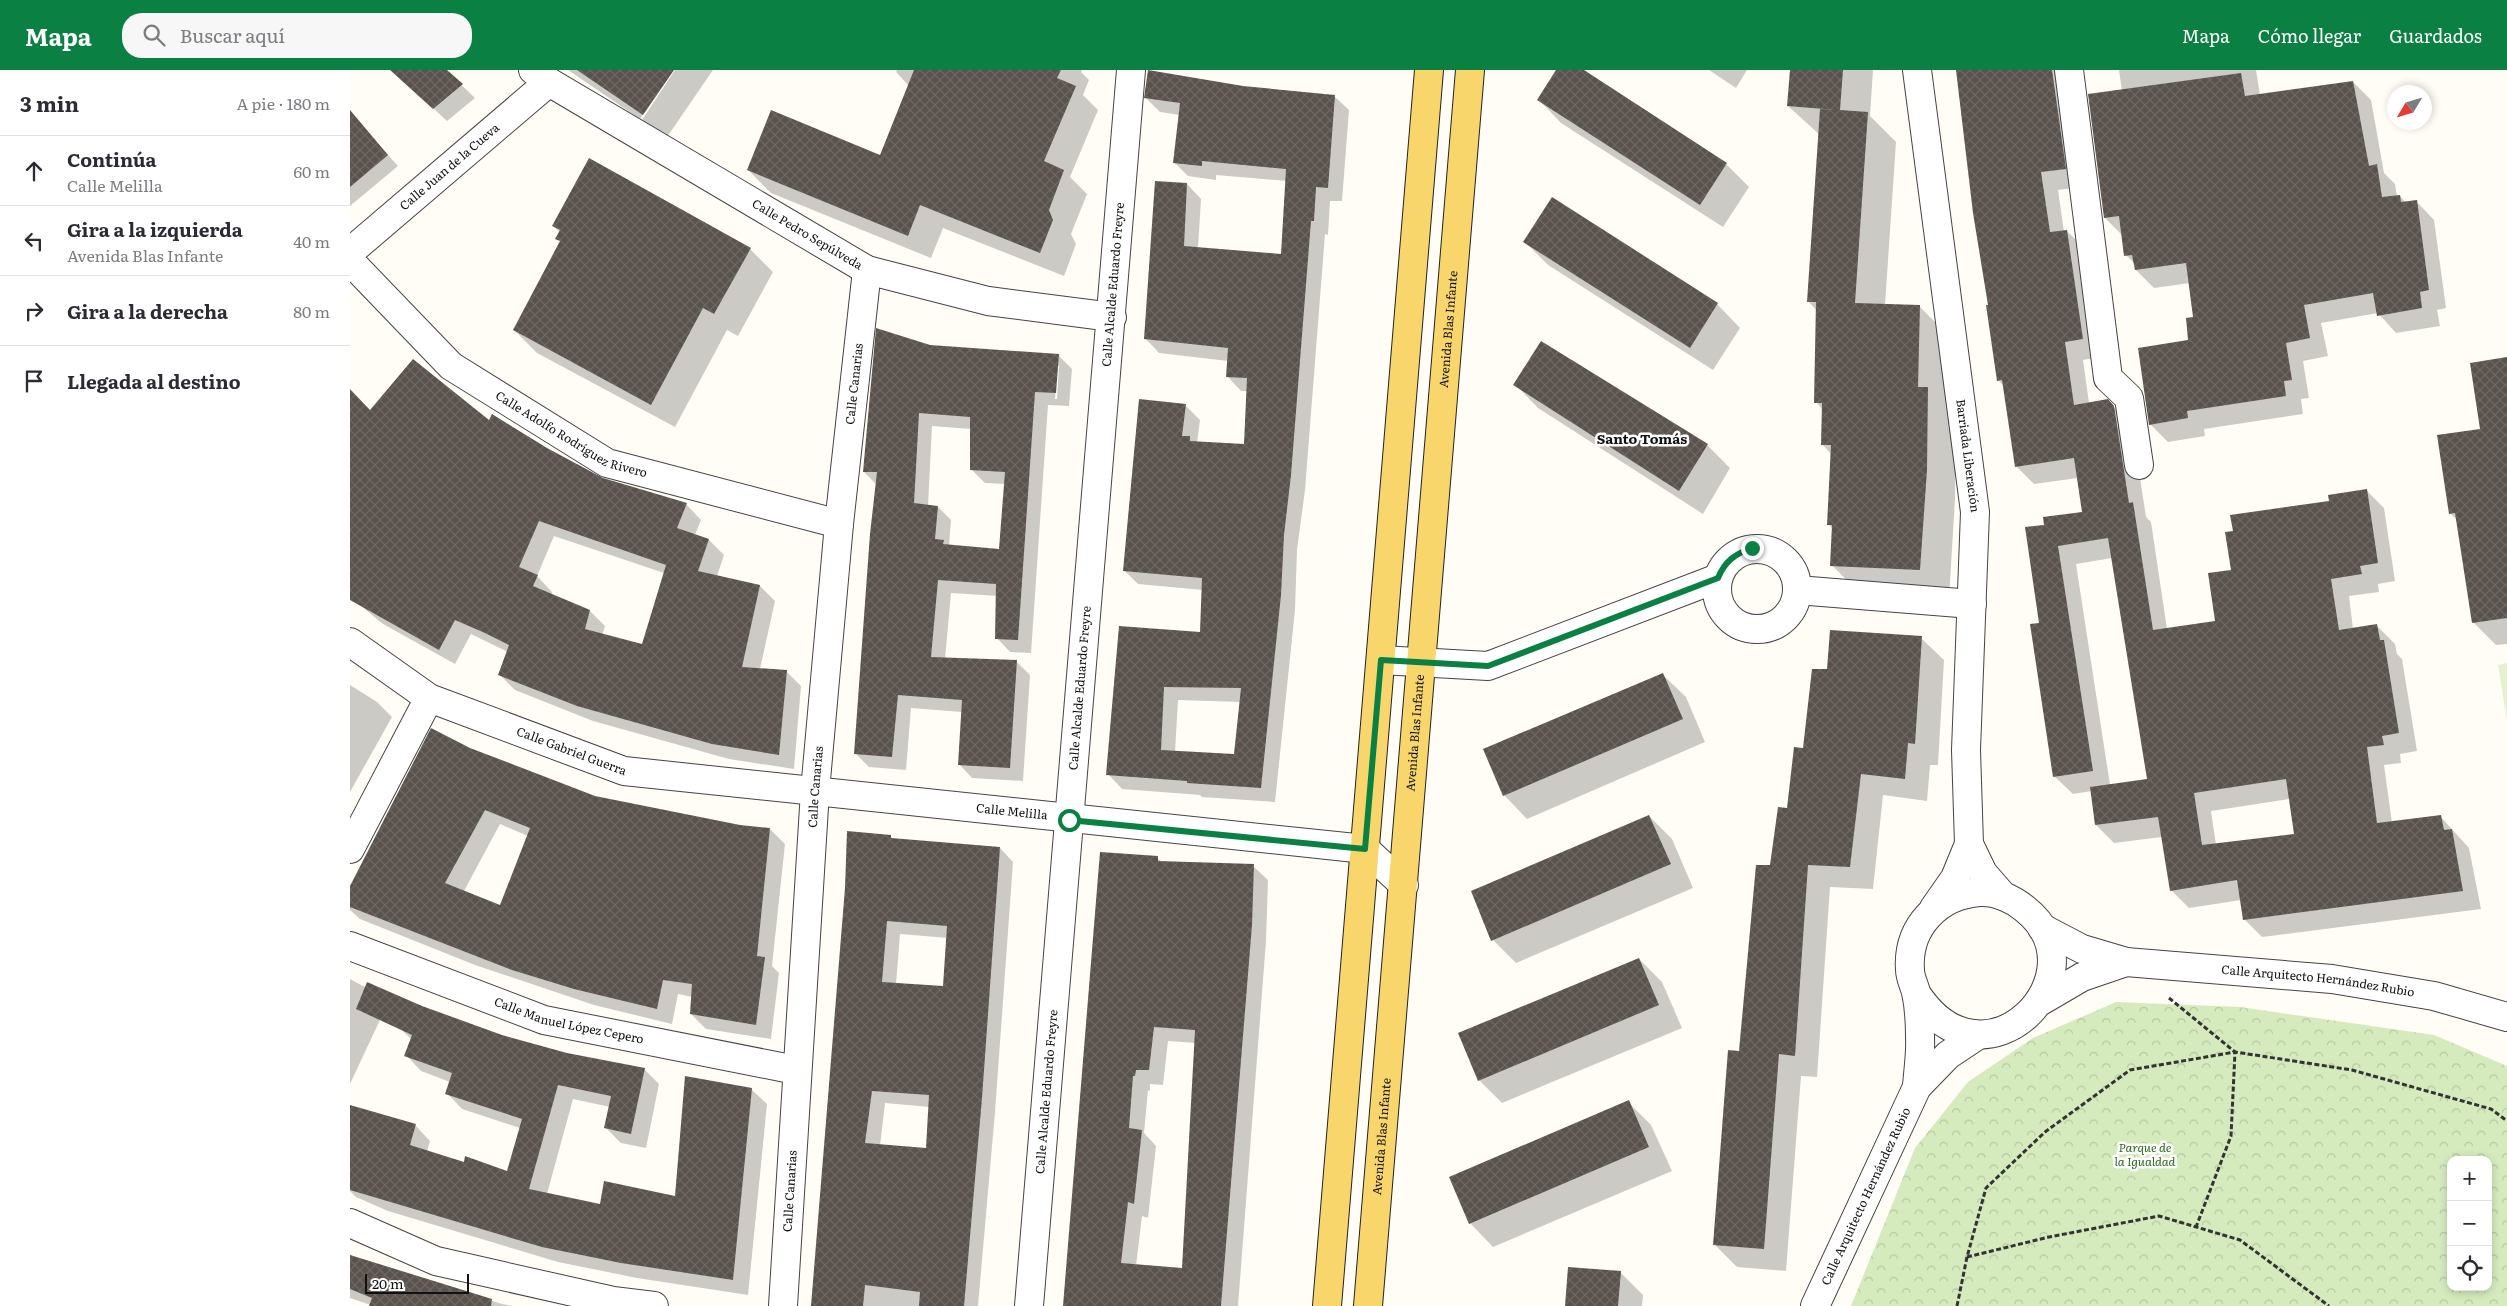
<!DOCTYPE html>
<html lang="es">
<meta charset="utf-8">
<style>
:root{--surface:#fff;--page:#f7f7f7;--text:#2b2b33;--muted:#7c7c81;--line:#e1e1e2;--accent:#0b8043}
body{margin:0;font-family:Literata,serif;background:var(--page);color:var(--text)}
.controls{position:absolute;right:15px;bottom:15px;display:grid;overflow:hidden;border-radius:10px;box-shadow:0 2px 8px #0003}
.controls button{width:45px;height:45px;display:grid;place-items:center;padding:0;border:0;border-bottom:1px solid var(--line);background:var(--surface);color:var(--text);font:25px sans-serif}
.compass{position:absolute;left:2037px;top:15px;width:45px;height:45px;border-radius:50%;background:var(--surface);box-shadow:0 2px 8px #0003;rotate:232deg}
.scale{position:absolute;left:15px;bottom:12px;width:104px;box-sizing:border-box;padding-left:5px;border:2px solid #111;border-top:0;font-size:14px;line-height:18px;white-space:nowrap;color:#111;-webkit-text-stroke:4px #fff;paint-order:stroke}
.stop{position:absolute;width:15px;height:15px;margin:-11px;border:4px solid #0b8043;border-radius:50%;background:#fff}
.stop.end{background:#0b8043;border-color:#fff;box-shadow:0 1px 5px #0008}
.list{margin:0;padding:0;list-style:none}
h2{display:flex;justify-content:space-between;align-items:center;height:65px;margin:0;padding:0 20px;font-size:21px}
h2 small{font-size:16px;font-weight:400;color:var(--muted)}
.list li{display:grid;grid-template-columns:32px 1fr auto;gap:15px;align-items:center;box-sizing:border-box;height:70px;padding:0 20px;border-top:1px solid var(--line)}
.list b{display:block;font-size:19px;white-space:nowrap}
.list p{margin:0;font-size:16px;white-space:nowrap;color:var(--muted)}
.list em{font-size:16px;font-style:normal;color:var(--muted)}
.icon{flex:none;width:28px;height:28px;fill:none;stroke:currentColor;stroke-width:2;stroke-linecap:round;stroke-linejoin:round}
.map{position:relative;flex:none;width:2157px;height:1236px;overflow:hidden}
header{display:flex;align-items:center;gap:30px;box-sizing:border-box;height:70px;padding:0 25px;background:var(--accent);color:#fff}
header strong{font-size:24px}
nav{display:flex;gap:28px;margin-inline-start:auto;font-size:18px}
.search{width:350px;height:45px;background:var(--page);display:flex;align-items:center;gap:12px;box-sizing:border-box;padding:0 18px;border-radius:20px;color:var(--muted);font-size:19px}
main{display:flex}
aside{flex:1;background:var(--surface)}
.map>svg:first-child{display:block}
.park{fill:url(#park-crowns);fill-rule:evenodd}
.pitch{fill:#e6f2cf}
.shadow{fill:#0003;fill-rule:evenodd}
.building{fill:url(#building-cross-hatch);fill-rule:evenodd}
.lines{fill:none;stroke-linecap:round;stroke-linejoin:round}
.minor-casing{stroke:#444;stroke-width:30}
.major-casing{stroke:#222;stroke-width:30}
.path{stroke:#333;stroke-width:3;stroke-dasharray:5 2.5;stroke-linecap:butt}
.minor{stroke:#fff;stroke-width:28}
.major{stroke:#f9d66b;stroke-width:28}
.route{stroke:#0b8043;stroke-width:6}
.labels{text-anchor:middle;stroke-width:5;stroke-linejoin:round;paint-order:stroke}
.street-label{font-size:12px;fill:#111;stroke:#fff}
.park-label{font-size:12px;font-style:italic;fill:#2f6b1f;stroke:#fff}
.neighbourhood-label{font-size:14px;font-weight:bold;fill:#111;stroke:#fff}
</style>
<header>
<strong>Mapa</strong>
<div class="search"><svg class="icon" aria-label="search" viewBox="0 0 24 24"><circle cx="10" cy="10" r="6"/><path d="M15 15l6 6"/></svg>Buscar aquí</div>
<nav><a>Mapa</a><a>Cómo llegar</a><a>Guardados</a></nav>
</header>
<main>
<aside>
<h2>3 min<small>A pie · 180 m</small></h2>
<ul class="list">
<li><svg class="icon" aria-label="ahead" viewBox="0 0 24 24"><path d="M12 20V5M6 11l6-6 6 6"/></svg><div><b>Continúa</b><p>Calle Melilla</p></div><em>60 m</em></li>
<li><svg class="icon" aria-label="left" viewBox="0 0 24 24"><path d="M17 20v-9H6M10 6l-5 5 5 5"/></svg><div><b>Gira a la izquierda</b><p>Avenida Blas Infante</p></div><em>40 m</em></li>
<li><svg class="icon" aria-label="right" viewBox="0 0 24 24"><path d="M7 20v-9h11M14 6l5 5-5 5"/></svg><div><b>Gira a la derecha</b></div><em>80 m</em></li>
<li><svg class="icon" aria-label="arrive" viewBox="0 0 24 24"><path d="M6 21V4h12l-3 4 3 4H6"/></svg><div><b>Llegada al destino</b></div></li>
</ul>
</aside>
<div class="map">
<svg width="2157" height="1236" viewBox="0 0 2157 1236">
<defs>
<pattern id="park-crowns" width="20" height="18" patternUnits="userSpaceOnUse" patternTransform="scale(1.25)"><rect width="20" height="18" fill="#d5ebbd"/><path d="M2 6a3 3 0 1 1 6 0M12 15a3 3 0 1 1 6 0" fill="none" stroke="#b6c8a1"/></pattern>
<pattern id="building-cross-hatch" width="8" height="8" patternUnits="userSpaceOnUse" patternTransform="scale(1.25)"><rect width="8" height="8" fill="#5a524d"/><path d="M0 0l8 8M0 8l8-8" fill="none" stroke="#6d6662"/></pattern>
</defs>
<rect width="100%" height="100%" fill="#fffdf5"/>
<path class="park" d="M1766 932 1890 937 2084 965 2157 996V1236H1501L1565 1078 1618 1012 1683 968ZM2101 1090H2138V1217H2101Z"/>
<polygon class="pitch" points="2157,593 2157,651 2148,595"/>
<g class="shadow">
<polygon points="42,0 96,0 125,28 97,51"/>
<polygon points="218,0 322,0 290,49"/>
<polygon points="325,0 363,0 317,67 292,50"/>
<polygon points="547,0 732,0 731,2 739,10 733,25 748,40 720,107 737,124 721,164 726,174 714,206 593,158 581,188 421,123 398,100 531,87 559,16 546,2"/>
<polygon points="1207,0 1232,0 1376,94 1399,117 1373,157 1211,53 1188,29"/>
<polygon points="1359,0 1397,0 1386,18"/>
<polygon points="1441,0 1523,0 1520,46 1546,72 1535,235 1569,236 1598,265 1596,337 1606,347 1605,429 1599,528 1510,524 1482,495 1483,459 1478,454 1481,384 1473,375 1473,340 1466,332 1467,241 1458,231 1470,65 1438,36"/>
<path d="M1607 0H1717L1733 117 1708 120 1714 162 1717 161 1735 179 1751 287 1733 290 1739 333 1757 331 1782 355 1796 447 1801 452 1817 559 1866 552 1882 501 1980 432 2016 420 2034 438 2045 511 2028 514 2029 522 1999 526 2003 559 2027 556 2045 574 2047 584 2052 589 2067 681 2050 684 2051 693 2034 695 2042 753 2090 746 2119 778 2131 839 1912 867 1894 849 1891 830 1839 838 1821 820 1812 767 1764 773 1746 755 1742 721 1723 724 1704 706 1690 554 1696 456 1734 443 1728 408 1684 414 1666 396 1654 316 1648 310ZM1762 488 1799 710 1760 715 1726 494ZM1940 729 1945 765 1866 775 1861 741Z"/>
<polygon points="1769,0 1906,0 1910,25 2003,12 2021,30 2034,103 2045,114 2047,127 2050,126 2056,133 2066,131 2084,150 2096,238 2087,240 2090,256 2046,263 2028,243 1971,253 1978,286 1953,291 1959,328 1951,329 1953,344 1854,359 1855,366 1818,372 1800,354 1840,271 1845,248 1840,213 1804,218 1786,200 1785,194 1776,185 1773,166 1755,148 1772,21"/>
<path d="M893 17 984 26 999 40 992 131H980L978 165 975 164 955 420 947 480 945 540 925 732 852 727 850 725 772 719 758 704 770 557 852 563 853 520 788 514 774 500 835 335 850 350 847 373 895 375 898 321H891L877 306 878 291 809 283 795 268 837 114 851 129 848 178 932 186 937 111 866 105V110L838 106 824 92 830 45 810 42 796 28ZM828 630 891 632 885 685 825 682Z"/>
<polygon points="4,47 48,96 0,136 0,50"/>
<polygon points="203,156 400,179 423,202 388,266 377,260 325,357 187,283 164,260 211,172 207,168 210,162"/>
<polygon points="1175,172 1367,234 1390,258 1363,300 1198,195"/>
<path d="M579 277 708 285 722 299 719 336 698 335 681 583 660 582 647 568 648 526 601 523 595 589 666 591 680 605 673 711 622 708 609 694 612 642 561 638 556 700 519 697 506 684 527 415 514 402ZM707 296H709L707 329H705ZM582 356 621 359 622 400 635 413 655 414 650 480 599 476 601 450 588 437 578 436Z"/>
<polygon points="2157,288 2157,574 2146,575 2123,552 2108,451 2100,443"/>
<polygon points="1165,314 1357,375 1380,398 1353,444 1188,338"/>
<path d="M0 320 21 342 139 351 252 409 336 434 351 450 345 465 359 470 374 485 367 506 410 516 425 531 410 599 436 601 451 616 444 699 379 689 243 651 165 620 150 605 158 582 121 564 105 594 33 554 0 527ZM204 466 314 503 293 576 252 565 255 556 240 541 201 525 202 522 187 506Z"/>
<polygon points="1571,568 1594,590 1588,695 1580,695 1577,731 1533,725 1523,819 1480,817 1467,1007 1451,1006 1436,1201 1387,1197 1364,1174 1391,982 1422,797 1454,679 1478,601"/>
<polygon points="1312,604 1336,627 1355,672 1177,749 1154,725"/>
<polygon points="0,615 27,632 42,647 0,722"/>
<path d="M120 679 244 727 390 756 420 759 435 774 422 896 429 903 421 969 356 959 341 944 343 927 328 924 322 954 244 935 125 895 10 849 0 840V821ZM150 754 178 766 151 837 114 821Z"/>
<polygon points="1299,746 1322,769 1343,818 1166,893 1143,870"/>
<path d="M540 766 544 770 650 778 663 792 645 1042 628 1236H462ZM550 864 598 868 594 917 546 914ZM535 1033 580 1037 578 1079 530 1076Z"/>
<path d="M807 788 812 792 903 796 918 810 916 871 888 1236H714L725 1126 726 1077 732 1032ZM818 971 846 973 833 1200 786 1196 792 1146 798 1148 806 1076 794 1063 798 1020 800 1021V1014L813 1015Z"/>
<polygon points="1289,889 1312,912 1332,958 1152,1033 1129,1010"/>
<polygon points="0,909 22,921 37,935 0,1014"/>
<polygon points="50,958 152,966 217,984 294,999 309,1014 296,1078 271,1073 256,1058 260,1037 223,1029 197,1124 251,1135 326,1127 401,1019 417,1034 398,1225 287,1208 208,1192 38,1141 6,1127 0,1121 0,1087 65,1055 80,1071 77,1082 114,1093 158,1103 170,1058 112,1039 97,1023 100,1012 71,1001 56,985 62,970"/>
<polygon points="1278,1032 1301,1055 1322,1101 1143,1177 1120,1153"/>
<polygon points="0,1185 152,1234 162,1236 24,1236 0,1228"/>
<polygon points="1270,1202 1293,1225 1292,1236 1216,1236"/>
</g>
<g class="building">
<polygon points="40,0 97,0 113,14 83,39"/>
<polygon points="227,0 324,0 293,45"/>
<polygon points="564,0 711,0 707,8 726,16 694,91 714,100 699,140 703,150 690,183 570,135 558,166 397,100 421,40 530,85"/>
<path d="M798 0 893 16 985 25 978 118 966 117 964 151H961L941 405 934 465 931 525 911 718 837 713V711L756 705 769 556 850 562 852 508 773 501 789 329 836 334 832 366H840V371L894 374 897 308 876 307 878 278 794 269 805 111 837 113 834 176 931 184 936 99 852 91V96L823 93 830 33 794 28ZM814 617 891 618 884 684 811 680Z"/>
<polygon points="1206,0 1234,0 1377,93 1350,135 1187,30"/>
<polygon points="1440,0 1493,0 1490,40 1518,42 1505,233 1570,235 1568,317 1578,317 1577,400 1570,500 1480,496 1482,455 1477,455 1481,375 1471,375 1472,333 1464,333 1466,232 1457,232 1470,39 1487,40 1437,36"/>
<path d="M1606 0H1702L1716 99 1691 102 1700 162 1717 160 1733 269 1715 272 1724 335 1758 329 1764 336 1779 433 1783 432 1803 560 1865 551 1858 503 1881 500 1875 462 1883 461 1880 445 1979 431 1978 425 2017 419 2028 493 2010 496 2012 504 1981 509 1989 560 2027 554 2030 570H2034L2049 663 2032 666 2034 675 2017 677 2027 753 2091 745 2094 760 2102 759 2113 821 1893 850 1887 810 1820 821 1808 747 1745 755 1740 717 1797 709 1758 468 1708 476 1743 701 1703 707 1680 554 1689 553 1675 457 1694 455 1693 447 1732 442 1724 388 1665 397 1652 310 1647 311 1636 235H1638L1623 143ZM1936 709 1944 764 1852 775 1844 723Z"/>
<polygon points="1891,3 1895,26 2003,11 2019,96 2027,94 2032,127 2050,125 2051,132 2067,130 2079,220 2070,222 2072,238 2027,246 2023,223 1954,235 1960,268 1936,273 1942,310 1934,311 1936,326 1837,341 1838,348 1799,355 1788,278 1838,270 1836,248 1843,247 1836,193 1785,200 1782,185 1774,186 1769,146 1754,148 1738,24"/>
<polygon points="0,40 38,85 0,117"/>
<polygon points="239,88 401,178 364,244 353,238 301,335 163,260 210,171 205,169 210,160 202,156"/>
<polygon points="1202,127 1368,233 1340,278 1173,172"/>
<path d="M526 258 580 275 709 284 706 323 685 322 668 570 645 569 646 514 588 510 581 587 667 590 660 698 608 695 612 630 548 625 542 687 504 684 520 464 527 402H513ZM569 343 620 347V400L655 402 649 479 593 474 594 470 585 469 588 436 564 433Z"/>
<polygon points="1191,271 1358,374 1329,421 1163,315"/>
<polygon points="2157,287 2157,548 2122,553 2105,443 2099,444 2087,365 2130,359 2120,293"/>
<path d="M63 289 139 350 142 344 197 378 253 408 337 433 327 458 359 469 348 501 410 515 392 597 437 600 429 685 362 674 227 636 148 605 159 575 135 563 105 550 89 580 0 530V319L20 340ZM189 451 316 495 292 574 235 559 240 540 183 516 188 505 169 497Z"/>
<polygon points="1480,560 1572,566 1565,674 1558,673 1555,709 1511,704 1500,797 1458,795 1445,986 1429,984 1414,1179 1363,1175 1378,980 1389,981 1406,795 1420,795 1428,737 1437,738 1444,677 1453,678 1462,599 1477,599"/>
<polygon points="1313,603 1333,649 1153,726 1133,679"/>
<path d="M81 658 120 678 245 726 390 755 420 758 407 886 415 887 406 955 340 944 342 914 313 910 307 939 224 919 162 900 0 837V816ZM135 740 180 758 150 835 95 813Z"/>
<polygon points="1299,745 1321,794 1141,871 1121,821"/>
<path d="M497 761 541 765V768L650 777 632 1028 614 1236H569L570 1222 515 1215 513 1236H461L495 818ZM537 851 597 856 593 916 532 912ZM522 1021 579 1025 576 1078 515 1073Z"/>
<path d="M750 782 808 786V791L904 794 902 855 871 1236H713ZM804 957 845 960 832 1198 771 1193 778 1132 784 1134 792 1060 779 1058 783 1006H785L786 1000H799Z"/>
<polygon points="1289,888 1309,935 1128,1011 1108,963"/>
<polygon points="17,912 72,936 152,965 217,983 295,998 281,1064 254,1058 261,1026 208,1015 179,1119 250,1134 254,1111 325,1126 335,1006 402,1018 383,1210 271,1193 192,1177 0,1120 0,1035 66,1054 60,1075 114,1092 115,1086 157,1101 172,1049 95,1024 102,1003 54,986 62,965 6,939"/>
<polygon points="1279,1030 1299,1077 1119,1154 1099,1107"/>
<polygon points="0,1185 142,1229 141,1236 19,1236 22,1228 0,1219"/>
<polygon points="1218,1197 1271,1201 1268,1236 1215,1236"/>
</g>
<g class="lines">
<defs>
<g id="minor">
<path id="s1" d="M183 0 199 12 517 200 638 231 762 247"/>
<path id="s2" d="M1567 0 1625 442 1616 680 1619 774 1633 803 1653 826"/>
<polyline points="1719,0 1758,308 1779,328 1789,395"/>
<path id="s3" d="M0 182 199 12"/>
<path id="s4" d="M0 191 101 296 257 393 489 454"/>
<circle cx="1407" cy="519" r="40"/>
<polyline points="1447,520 1622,534"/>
<path id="s5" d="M0 572 79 628 274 701 1015 779 1054 815"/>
<polyline points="1031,590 1138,596 1368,508"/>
<polyline points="0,779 79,628"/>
<polyline points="1584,838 1605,808 1619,774"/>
<path id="s6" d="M1692 858 1732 879 1776 892 1982 909 2084 926 2157 947"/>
<path id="s7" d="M0 876 194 950 446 1000"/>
<path d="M1566 923C1635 1030 1756 903 1675 839 1663 829 1646 821 1630 822 1588 825 1557 857 1560 900 1560 907 1564 915 1566 922 1569 936 1570 953 1570 967 1571 984 1568 1000 1567 1017"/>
<polyline points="1691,931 1732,907 1776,892"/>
<polyline points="0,1153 86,1191 263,1231 304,1236"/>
<path id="s8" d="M433 1236 465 721 489 454 517 200"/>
<path id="s9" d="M679 1236 781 0"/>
<path id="s10" d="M1465 1236 1567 1017 1598 985 1628 965"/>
</g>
<g id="major">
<polyline points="977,1236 1079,0"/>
<path id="s11" d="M1018 1236 1120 0"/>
</g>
</defs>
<use href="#minor" class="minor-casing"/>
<use href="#major" class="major-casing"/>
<g class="path">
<polyline points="1819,928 1885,982 1881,1066 1846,1157"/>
<polyline points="1617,1187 1699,1167 1809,1146 1890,1170 1979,1236"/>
<polyline points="1607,1236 1617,1187 1636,1118 1695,1062 1780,1000 1885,982 2002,1000 2141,1039 2157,1051"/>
</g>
<use href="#minor" class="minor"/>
<use href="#major" class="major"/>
</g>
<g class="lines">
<path class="route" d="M719 750 1015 779 1031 590 1138 596 1368 508C1375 491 1385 484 1402 478"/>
</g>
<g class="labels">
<g class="street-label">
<text dy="4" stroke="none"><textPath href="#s3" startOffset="131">Calle Juan de la Cueva</textPath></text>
<text dy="4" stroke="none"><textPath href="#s1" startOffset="320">Calle Pedro Sepúlveda</textPath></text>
<text dy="4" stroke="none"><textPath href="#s9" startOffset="1025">Calle Alcalde Eduardo Freyre</textPath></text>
<text dy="4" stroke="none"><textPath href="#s11" startOffset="980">Avenida Blas Infante</textPath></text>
<text dy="4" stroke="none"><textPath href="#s8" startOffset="925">Calle Canarias</textPath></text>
<text dy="4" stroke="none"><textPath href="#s4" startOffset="285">Calle Adolfo Rodríguez Rivero</textPath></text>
<text dy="4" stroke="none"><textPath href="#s2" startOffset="389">Barriada Liberación</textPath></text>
<text dy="4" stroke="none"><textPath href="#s9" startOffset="620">Calle Alcalde Eduardo Freyre</textPath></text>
<text dy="4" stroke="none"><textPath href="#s11" startOffset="575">Avenida Blas Infante</textPath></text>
<text dy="4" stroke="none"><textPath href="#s5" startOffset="249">Calle Gabriel Guerra</textPath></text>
<text dy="4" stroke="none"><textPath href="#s8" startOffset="520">Calle Canarias</textPath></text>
<text dy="4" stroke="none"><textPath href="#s5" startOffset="695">Calle Melilla</textPath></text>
<text dy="4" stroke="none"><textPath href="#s6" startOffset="284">Calle Arquitecto Hernández Rubio</textPath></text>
<text dy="4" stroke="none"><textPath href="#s7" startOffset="232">Calle Manuel López Cepero</textPath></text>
<text dy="4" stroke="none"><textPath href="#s9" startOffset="215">Calle Alcalde Eduardo Freyre</textPath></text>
<text dy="4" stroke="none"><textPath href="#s11" startOffset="170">Avenida Blas Infante</textPath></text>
<text dy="4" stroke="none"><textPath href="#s8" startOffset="115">Calle Canarias</textPath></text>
<text dy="4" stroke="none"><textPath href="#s10" startOffset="121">Calle Arquitecto Hernández Rubio</textPath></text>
</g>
<g class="park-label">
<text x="1795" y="1082">Parque de<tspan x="1795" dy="14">la Igualdad</tspan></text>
</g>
<g class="neighbourhood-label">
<text x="1292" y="374">Santo Tomás</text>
</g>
</g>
</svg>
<div class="controls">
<button>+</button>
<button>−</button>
<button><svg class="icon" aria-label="locate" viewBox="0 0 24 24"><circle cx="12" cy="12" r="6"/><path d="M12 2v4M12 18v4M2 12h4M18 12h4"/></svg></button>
</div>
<svg class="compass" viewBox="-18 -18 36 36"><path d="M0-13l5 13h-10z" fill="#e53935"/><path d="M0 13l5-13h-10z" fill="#7c7c81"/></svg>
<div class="scale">20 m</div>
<div class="stop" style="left:719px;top:750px"></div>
<div class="stop end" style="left:1402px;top:478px"></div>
</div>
</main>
